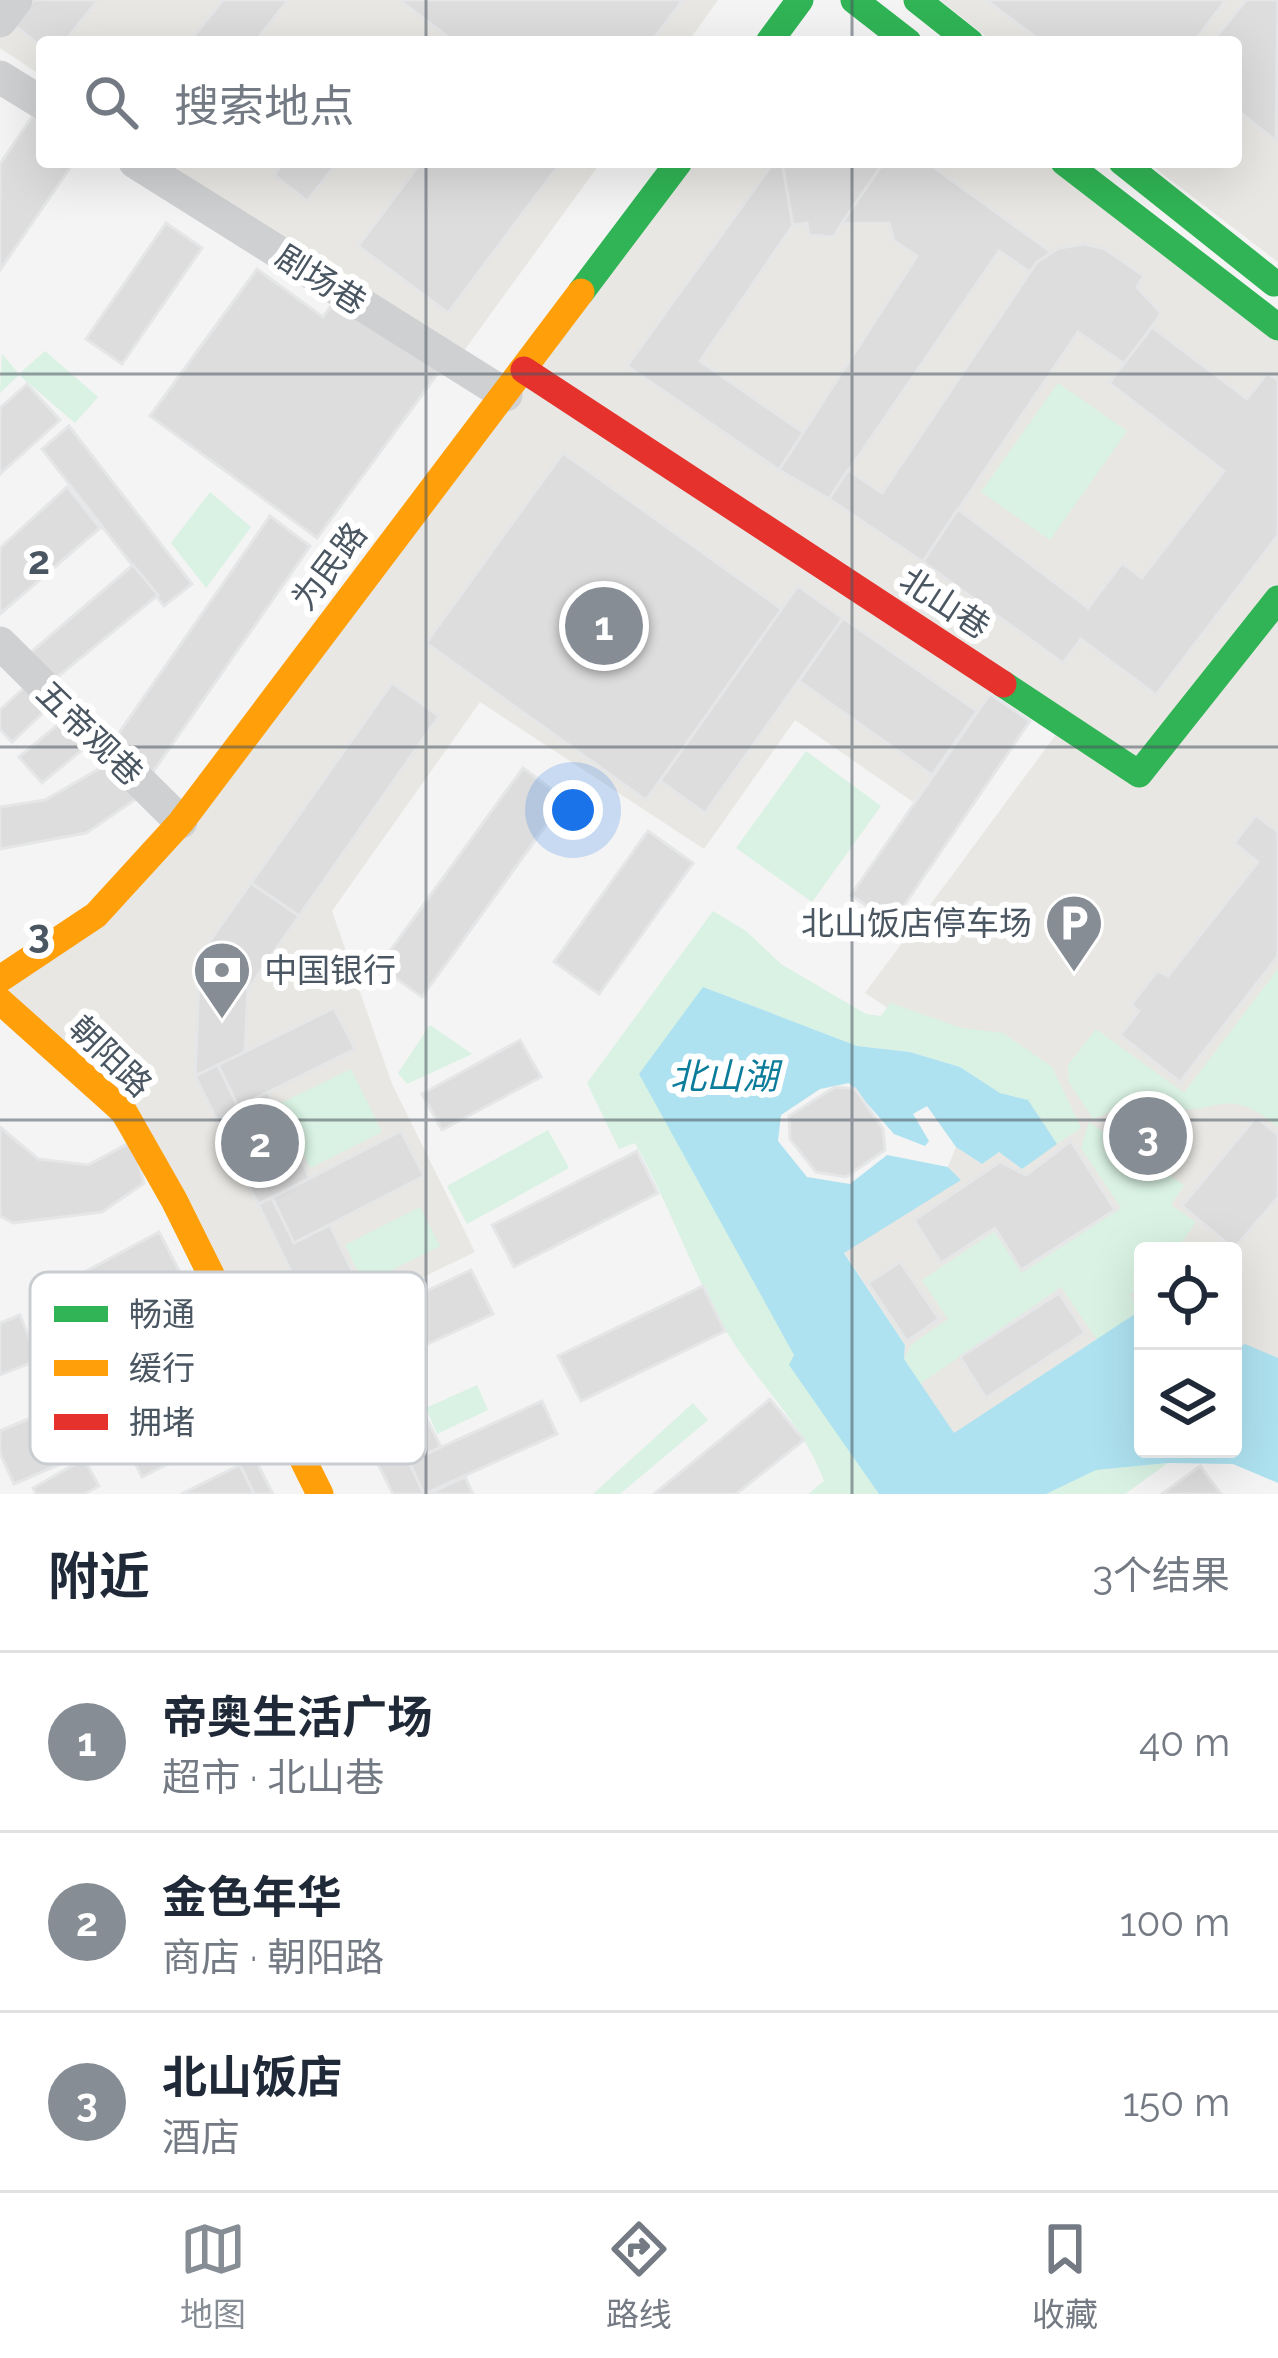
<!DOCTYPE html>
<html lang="zh">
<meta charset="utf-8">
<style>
:root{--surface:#fff;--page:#f2f2f3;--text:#1f2937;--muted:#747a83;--line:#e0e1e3;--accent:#868d94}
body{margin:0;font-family:Raleway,"Noto Sans SC",sans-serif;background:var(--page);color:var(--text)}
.controls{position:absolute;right:36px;bottom:36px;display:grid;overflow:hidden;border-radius:12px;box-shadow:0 12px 48px #0002}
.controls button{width:108px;height:108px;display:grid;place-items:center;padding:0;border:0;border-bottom:3px solid var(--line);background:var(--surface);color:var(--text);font:60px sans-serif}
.you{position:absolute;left:573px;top:810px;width:42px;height:42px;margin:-30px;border:9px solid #fff;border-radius:50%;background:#1a73e8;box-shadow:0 0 0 18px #1a73e833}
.badge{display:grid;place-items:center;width:78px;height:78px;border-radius:50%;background:var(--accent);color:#fff;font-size:39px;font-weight:700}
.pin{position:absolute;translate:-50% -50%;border:6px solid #fff;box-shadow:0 3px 12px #0006}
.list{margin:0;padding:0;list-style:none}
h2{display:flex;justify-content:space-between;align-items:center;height:156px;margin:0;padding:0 48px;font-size:51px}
h2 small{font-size:39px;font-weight:400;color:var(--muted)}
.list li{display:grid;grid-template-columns:78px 1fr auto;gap:36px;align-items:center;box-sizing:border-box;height:180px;padding:0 48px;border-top:3px solid var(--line)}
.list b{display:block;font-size:45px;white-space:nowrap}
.list p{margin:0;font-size:39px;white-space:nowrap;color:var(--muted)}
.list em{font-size:39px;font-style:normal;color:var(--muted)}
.icon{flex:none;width:66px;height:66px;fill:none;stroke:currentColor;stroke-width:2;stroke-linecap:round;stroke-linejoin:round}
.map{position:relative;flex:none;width:1278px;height:1494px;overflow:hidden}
.search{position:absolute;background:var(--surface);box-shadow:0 12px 48px #0002;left:36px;right:36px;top:36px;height:132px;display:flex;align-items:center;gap:30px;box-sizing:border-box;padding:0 42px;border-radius:12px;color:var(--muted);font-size:45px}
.sheet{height:696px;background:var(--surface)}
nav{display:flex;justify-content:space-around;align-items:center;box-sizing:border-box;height:168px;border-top:3px solid var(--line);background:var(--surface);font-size:33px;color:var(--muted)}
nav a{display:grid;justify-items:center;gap:6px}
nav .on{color:var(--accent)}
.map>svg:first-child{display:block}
.commercial{fill:#e8e7e3}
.green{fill:#d9f2e3}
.water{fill:#aee2f0}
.building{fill:#ddddde;stroke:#e5e6e7;stroke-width:3}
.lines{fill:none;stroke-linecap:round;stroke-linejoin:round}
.street{stroke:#ced0d2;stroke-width:33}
.fast{stroke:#30b455;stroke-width:27}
.slow{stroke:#ff9f0a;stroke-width:27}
.jam{stroke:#e5322d;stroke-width:27}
.grid{fill:none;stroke:#4a5661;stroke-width:3;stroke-opacity:0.55}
.labels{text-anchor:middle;stroke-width:12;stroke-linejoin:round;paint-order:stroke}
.street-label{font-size:33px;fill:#4a5661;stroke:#fff}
.poi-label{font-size:33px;fill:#4a5661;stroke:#fff;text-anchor:end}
.water-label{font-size:36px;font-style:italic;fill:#0c7c9b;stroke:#fff}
.key{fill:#fff;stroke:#c9ccd0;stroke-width:3}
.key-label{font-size:33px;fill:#4a5661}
.grid-label{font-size:39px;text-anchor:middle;font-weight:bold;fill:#4a5661;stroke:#fff;stroke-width:12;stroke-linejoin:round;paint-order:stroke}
</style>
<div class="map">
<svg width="1278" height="1494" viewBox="0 0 1278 1494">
<rect width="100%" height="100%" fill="#f4f4f4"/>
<g class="commercial">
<polygon points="0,0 718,0 688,42 42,42 42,76 0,48"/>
<polygon points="940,0 1278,0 1278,262 1147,162 1236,162 1236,42 993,42"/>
<polygon points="168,162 601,162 458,359"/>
<polygon points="679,162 1064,162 1278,327 1278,1358 1245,1345 1233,1351 1233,1251 1143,1251 1143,1314 1138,1312 954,1434 904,1359 905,1345 844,1252 960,1180 948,1167 956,1147 982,1164 999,1152 1007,1157 1028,1100 865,993 1063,725 999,682 913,802 795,720 704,849 480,702 332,911 392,1084 475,1252 253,1359 174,1200 0,979 96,915"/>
</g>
<g class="green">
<polygon points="45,351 98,397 75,423 19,375 0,393 2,354 19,374"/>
<polygon points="1058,383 1127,431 1050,540 981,492"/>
<polygon points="210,492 251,527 206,588 171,543"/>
<polygon points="806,751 881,806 812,902 736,848"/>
<path d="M713 911 746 931 781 964 866 1014 881 1016 890 1003 962 1028 1003 1033 1052 1067 1081 1128 1057 1144 1028 1100 1000 1093 960 1067 910 1052 857 1046 703 987 857 1455 879 1494H808L824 1481C803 1424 759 1385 728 1334 692 1273 670 1205 635 1143L619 1149 587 1083Z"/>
<path d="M1278 969V1127C1215 1074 1213 1132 1144 1098L1093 1119 1069 1082 1068 1065 1096 1029 1184 1093Z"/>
<polygon points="430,1025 472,1054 407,1084 398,1073"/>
<polygon points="351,1069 382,1132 310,1168 279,1104"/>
<polygon points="1089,1122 1184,1185 1171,1205 1196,1222 1176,1251 1143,1251 1143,1286 1130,1295 1141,1312 1098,1341 1061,1287 920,1384 904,1359 911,1345 948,1319 922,1280 994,1232 1022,1273 1121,1208 1081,1148"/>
<polygon points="548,1130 569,1168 467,1224 447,1186"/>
<polygon points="420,1207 440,1246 364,1284 345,1245"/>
<polygon points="477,1385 488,1410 437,1434 426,1408"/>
<polygon points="693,1403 708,1420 620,1494 593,1494"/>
<polygon points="1168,1463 1125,1494 1046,1494 1095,1470"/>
</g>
<polygon class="water" points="703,987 857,1046 910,1052 960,1067 1000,1093 1028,1100 1057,1144 1022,1169 999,1152 982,1164 956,1147 927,1106 913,1114 929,1141 925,1146 894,1134 849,1083 820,1089 781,1115 778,1141 807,1177 850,1184 887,1155 948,1167 961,1180 844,1253 905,1345 904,1359 954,1433 1138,1312 1143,1314 1143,1449 1233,1449 1233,1351 1245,1344 1278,1358 1278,1483 1233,1464 1168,1463 1096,1470 1046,1494 879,1494 789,1365 794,1355 639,1074"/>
<g class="building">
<polygon points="34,0 98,0 64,42 42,42 42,47 14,25"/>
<polygon points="223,0 288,0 255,42 189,42"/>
<polygon points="399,0 683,0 651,42 455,42"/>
<polygon points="986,0 1226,0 1194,42 1042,42"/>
<polygon points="1246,0 1278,0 1276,141 1236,109 1236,42 1212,42"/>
<polygon points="34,114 42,120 42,162 74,162 0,270 0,164"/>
<polygon points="284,162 338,162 307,201 274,175"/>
<polygon points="421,162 561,162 448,313 358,246"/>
<polygon points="774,162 782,162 793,225 700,361 804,433 779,470 627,366"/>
<polygon points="782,162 881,162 882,165 833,237 809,235 807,223 793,225"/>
<polygon points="928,163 1051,252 1030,272 999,251 829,499 779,470 917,256 894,241 889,223 842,223 882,165"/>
<polygon points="166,223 202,248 122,364 86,339"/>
<polygon points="1084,244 1105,249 1144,276 1137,287 1161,313 1126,365 1078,332 923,562 829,499 848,470 882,493 1037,262 1059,248"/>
<polygon points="257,269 323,317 339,295 441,369 317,538 150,416"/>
<polygon points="1152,327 1247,399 1267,373 1278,380 1278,535 1156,695 1081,639 1063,663 923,562 958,509 1088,608 1122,563 1142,578 1224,471 1109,383"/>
<polygon points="27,384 60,420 0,474 0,408"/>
<polygon points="69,426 192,584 164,606 42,449"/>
<polygon points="563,453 783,610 646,800 426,643"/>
<polygon points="67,487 100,528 0,614 0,548"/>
<polygon points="270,516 310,546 153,772 112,743"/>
<polygon points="133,565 158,595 56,678 31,652"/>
<polygon points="798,586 843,618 705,813 660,781"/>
<polygon points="843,618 977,711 932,775 799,681"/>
<polygon points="392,683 439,716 299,916 251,883"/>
<polygon points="25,687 46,710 12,742 0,729 0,710"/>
<polygon points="990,694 1030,721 892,923 851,895"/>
<polygon points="61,722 83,749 42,783 19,757"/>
<polygon points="106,765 136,799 86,833 0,849 0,807 45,800"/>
<polygon points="523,768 565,799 422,997 379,966"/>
<polygon points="1256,815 1278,832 1278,956 1180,1082 1120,1035 1139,1011 1131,1005 1157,971 1168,976 1258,862 1234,843"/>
<polygon points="648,831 693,863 599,994 554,962"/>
<polygon points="251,883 299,916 248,989 200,955"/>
<polygon points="200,955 248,989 245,1053 195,1076"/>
<polygon points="334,1008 355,1049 238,1107 218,1065"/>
<polygon points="520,1040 541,1077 442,1130 422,1094"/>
<polygon points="218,1065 238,1107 268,1092 310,1178 258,1204 195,1076"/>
<polygon points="835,1087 855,1089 883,1129 885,1150 846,1177 816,1172 790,1139 789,1116"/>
<polygon points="1256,1117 1278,1135 1278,1197 1234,1249 1182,1206"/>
<polygon points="0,1127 38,1159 88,1165 133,1141 144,1183 102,1212 13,1223 0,1216"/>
<polygon points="401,1131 424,1176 294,1243 272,1198"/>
<polygon points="1071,1141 1115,1210 1021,1270 995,1228 941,1263 914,1220 1000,1162 1026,1175"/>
<polygon points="637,1151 658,1193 514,1267 492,1225"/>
<polygon points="272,1198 294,1243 330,1225 361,1289 312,1314 258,1204"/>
<polygon points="159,1232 186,1284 93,1333 66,1282"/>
<polygon points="900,1262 939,1319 907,1341 868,1283"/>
<polygon points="471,1270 493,1314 360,1375 338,1333"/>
<polygon points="703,1286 725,1331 581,1401 558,1356"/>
<polygon points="1059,1293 1085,1333 986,1398 960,1357"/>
<polygon points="20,1315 38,1360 0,1375 0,1323"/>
<polygon points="338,1333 360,1375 395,1358 441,1447 409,1462 424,1494 393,1494 317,1343"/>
<polygon points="108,1385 130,1434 14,1484 0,1453 0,1431"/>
<polygon points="770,1399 804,1440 736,1494 654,1494"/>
<polygon points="542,1401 557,1434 424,1494 409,1462"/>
<polygon points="175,1425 189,1453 142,1477 128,1449"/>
<polygon points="84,1459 99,1486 84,1494 36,1494 33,1488"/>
<polygon points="255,1459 273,1494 254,1494 240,1465"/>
<polygon points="240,1465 254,1494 181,1494"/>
<polygon points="1200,1466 1221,1494 1162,1494"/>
<polygon points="465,1477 473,1494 428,1494"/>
</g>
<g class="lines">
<g class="street">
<polyline points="0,21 16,0"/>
<polyline points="0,77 42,103"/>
<polyline points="135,162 506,395"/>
<polyline points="0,643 181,822"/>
</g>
<g class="fast">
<polyline points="854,0 908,42"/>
<polyline points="917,0 970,42"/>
<polyline points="769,42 800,0"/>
<polyline points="1064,162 1278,327"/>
<polyline points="1122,162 1274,283"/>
<polyline points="581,292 679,162"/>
<polyline points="1003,684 1139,774 1278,599"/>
</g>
<g class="slow">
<polyline points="0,979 96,915 181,822 581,292"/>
<polyline points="0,1001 124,1112 174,1200 320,1494"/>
</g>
<polyline class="jam" points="524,370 1003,684"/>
</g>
<path class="grid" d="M426 0V42M852 0V42M426 162V1494M852 162V1494M0 374H1278M0 747H1278M0 1120H1278"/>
<defs>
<symbol id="parking-pin" viewBox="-11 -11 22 30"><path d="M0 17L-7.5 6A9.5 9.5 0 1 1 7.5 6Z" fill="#868d94" stroke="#fff"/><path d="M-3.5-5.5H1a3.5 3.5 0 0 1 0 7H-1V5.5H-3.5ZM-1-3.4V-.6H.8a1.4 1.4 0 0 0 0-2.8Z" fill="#fff"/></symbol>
<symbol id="bank-pin" viewBox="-11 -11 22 30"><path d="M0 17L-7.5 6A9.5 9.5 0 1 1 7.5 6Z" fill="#868d94" stroke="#fff"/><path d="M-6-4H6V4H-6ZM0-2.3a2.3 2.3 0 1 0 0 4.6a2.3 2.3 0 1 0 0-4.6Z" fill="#fff"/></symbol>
</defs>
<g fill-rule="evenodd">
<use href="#parking-pin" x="1041" y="890" width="66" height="90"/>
<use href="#bank-pin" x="189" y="937" width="66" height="90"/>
</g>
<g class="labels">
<g class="street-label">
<text transform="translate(321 279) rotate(32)" y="12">剧场巷</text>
<text transform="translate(329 566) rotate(-53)" y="12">为民路</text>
<text transform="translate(945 603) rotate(33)" y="12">北山巷</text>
<text transform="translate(90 733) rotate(44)" y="12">五帝观巷</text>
<text transform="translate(111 1056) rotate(44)" y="12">朝阳路</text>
</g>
<g class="poi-label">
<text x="1032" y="935">北山饭店停车场</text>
<text x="264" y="982" text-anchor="start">中国银行</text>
</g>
<g class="water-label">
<text x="724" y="1089">北山湖</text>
</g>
</g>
<rect x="30" y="1272" width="396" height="192" rx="18" class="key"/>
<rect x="54" y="1306" width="54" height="16" fill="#30b455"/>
<rect x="54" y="1360" width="54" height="16" fill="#ff9f0a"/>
<rect x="54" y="1414" width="54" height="16" fill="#e5322d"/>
<g class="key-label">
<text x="129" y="1326">畅通</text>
<text x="129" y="1380">缓行</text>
<text x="129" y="1434">拥堵</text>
</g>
<g class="grid-label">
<text x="39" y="574">2</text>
<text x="39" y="947">3</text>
</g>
</svg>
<div class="controls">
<button><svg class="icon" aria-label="locate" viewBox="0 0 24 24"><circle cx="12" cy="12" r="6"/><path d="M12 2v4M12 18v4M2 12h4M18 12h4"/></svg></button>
<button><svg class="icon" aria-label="layers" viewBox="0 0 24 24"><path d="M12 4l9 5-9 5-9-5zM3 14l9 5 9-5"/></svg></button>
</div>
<div class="you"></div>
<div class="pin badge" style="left:604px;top:626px">1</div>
<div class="pin badge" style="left:260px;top:1143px">2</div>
<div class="pin badge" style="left:1148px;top:1136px">3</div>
<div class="search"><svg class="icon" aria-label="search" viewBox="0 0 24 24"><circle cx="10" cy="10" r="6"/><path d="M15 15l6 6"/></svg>搜索地点</div>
</div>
<section class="sheet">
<h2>附近<small>3个结果</small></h2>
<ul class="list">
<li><span class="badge">1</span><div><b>帝奥生活广场</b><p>超市 · 北山巷</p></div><em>40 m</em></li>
<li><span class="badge">2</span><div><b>金色年华</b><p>商店 · 朝阳路</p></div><em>100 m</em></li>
<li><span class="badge">3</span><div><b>北山饭店</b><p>酒店</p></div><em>150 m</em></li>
</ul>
</section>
<nav>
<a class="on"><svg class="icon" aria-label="map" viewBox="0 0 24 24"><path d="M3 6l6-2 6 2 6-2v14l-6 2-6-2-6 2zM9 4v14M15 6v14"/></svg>地图</a>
<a><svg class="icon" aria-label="directions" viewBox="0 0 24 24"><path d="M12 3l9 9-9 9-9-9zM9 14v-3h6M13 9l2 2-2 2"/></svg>路线</a>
<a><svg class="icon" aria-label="saved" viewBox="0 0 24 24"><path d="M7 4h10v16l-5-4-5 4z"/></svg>收藏</a>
</nav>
